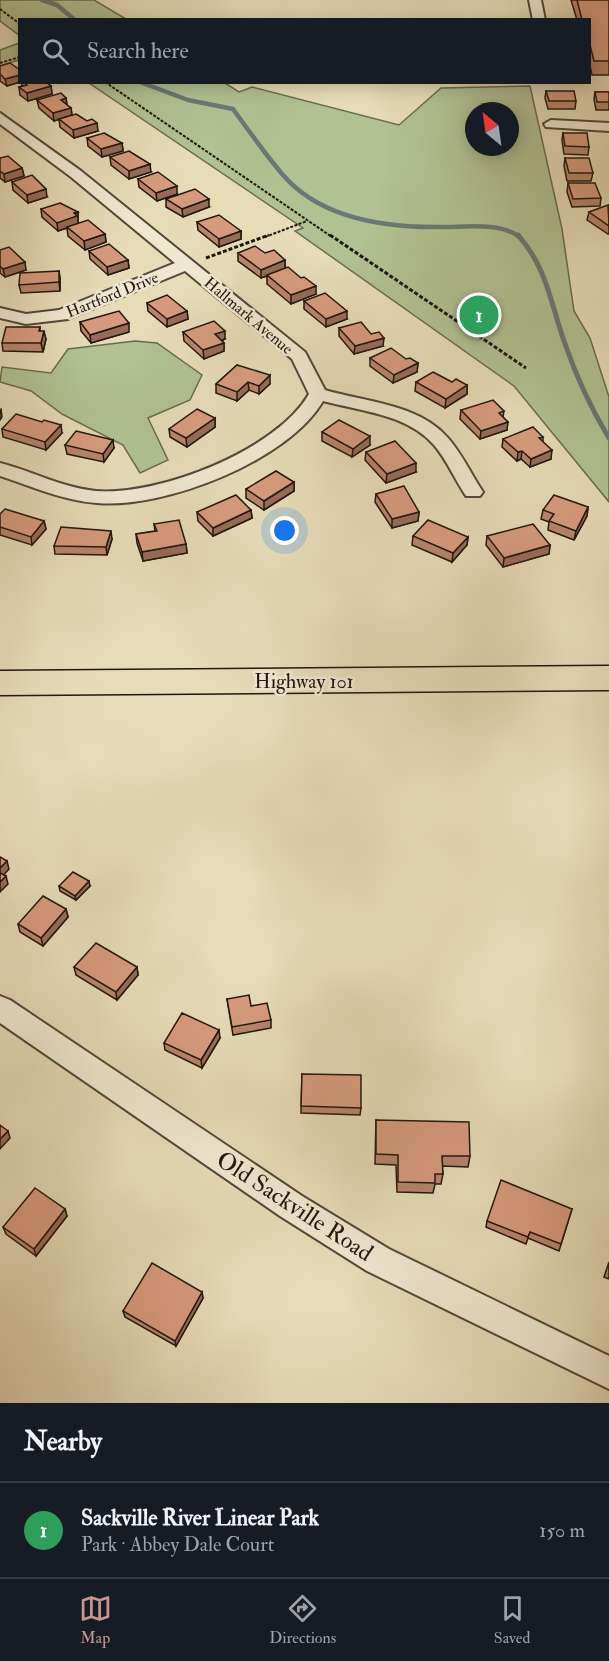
<!DOCTYPE html>
<meta charset="utf-8">
<style>
:root{--surface:#171b24;--page:#242831;--text:#f1f3f6;--muted:#9ea1a6;--line:#363941;--accent:#c59692}
body{margin:0;font-family:"IM FELL Double Pica",serif;background:var(--page);color:var(--text)}
.compass{position:absolute;left:465px;top:102px;width:54px;height:54px;border-radius:50%;background:var(--surface);box-shadow:0 3px 15px #0003;rotate:331deg}
.you{position:absolute;left:285px;top:531px;width:21px;height:21px;margin:-15px;border:4px solid #fff;border-radius:50%;background:#1a73e8;box-shadow:0 0 0 9px #1a73e833}
.badge{display:grid;place-items:center;width:39px;height:39px;border-radius:50%;background:var(--accent);color:#fff;font-size:20px;font-weight:700}
.pin{position:absolute;translate:-50% -50%;border:3px solid #fff;box-shadow:0 2px 6px #0006}
.list{margin:0;padding:0;list-style:none}
h2{display:flex;justify-content:space-between;align-items:center;height:78px;margin:0;padding:0 24px;font-size:26px}
h2 small{font-size:20px;font-weight:400;color:var(--muted)}
.list li{display:grid;grid-template-columns:39px 1fr auto;gap:18px;align-items:center;box-sizing:border-box;height:96px;padding:0 24px;border-top:2px solid var(--line)}
.list b{display:block;font-size:22px;white-space:nowrap}
.list p{margin:0;font-size:20px;white-space:nowrap;color:var(--muted)}
.list em{font-size:20px;font-style:normal;color:var(--muted)}
.icon{flex:none;width:33px;height:33px;fill:none;stroke:currentColor;stroke-width:2;stroke-linecap:round;stroke-linejoin:round}
.map{position:relative;flex:none;width:609px;height:1403px;overflow:hidden}
.search{position:absolute;background:var(--surface);box-shadow:0 3px 15px #0003;left:18px;right:18px;top:18px;height:66px;display:flex;align-items:center;gap:15px;box-sizing:border-box;padding:0 21px;border-radius:0px;color:var(--muted);font-size:22px}
.sheet{height:174px;background:var(--surface)}
nav{display:flex;justify-content:space-around;align-items:center;box-sizing:border-box;height:84px;border-top:2px solid var(--line);background:var(--surface);font-size:16px;color:var(--muted)}
nav a{display:grid;justify-items:center;gap:3px}
nav .on{color:var(--accent)}
.map>svg:first-child{display:block}
.green{fill:#b1c192;stroke:#696c50;stroke-width:1.5;fill-rule:evenodd}
.lines{fill:none;stroke-linecap:round;stroke-linejoin:round}
.stream-far1{stroke:#697874;stroke-width:4.5}
.stream{stroke:#697874;stroke-width:5}
.minor-casing{stroke:#524839;stroke-width:4}
.highway-casing{stroke:#21160f;stroke-width:3}
.path-far1{stroke:#21160f;stroke-width:2;stroke-dasharray:3 1.5;stroke-linecap:butt}
.path{stroke:#21160f;stroke-width:3;stroke-dasharray:4 2;stroke-linecap:butt}
.minor{fill:#efe8d1;fill-rule:evenodd}
.highway{fill:#e6dcb8;fill-rule:evenodd}
.wall{fill:#b8856c;stroke:#21160f;stroke-width:1.5}
.shaded-wall{fill:#966c58;stroke:#21160f;stroke-width:1.5}
.building{fill:#d69b7e;stroke:#21160f;stroke-width:1.5}
.labels{text-anchor:middle;stroke-width:5;stroke-linejoin:round;paint-order:stroke}
.far-street-label{font-size:16px;fill:#21160f;stroke:#efe8d1}
.street-label{font-size:20px;fill:#21160f;stroke:#efe8d1}
.near-street-label{font-size:24px;fill:#21160f;stroke:#efe8d1}
</style>
<div class="map">
<svg width="609" height="1403" viewBox="0 0 609 1403">
<rect width="100%" height="100%" fill="#e6dcb8"/>
<filter id="stains"><feTurbulence type="fractalNoise" baseFrequency=".00333" numOctaves="4"/><feColorMatrix values="0 0 0 0 .2 0 0 0 0 .09 0 0 0 0 .02 0 0 0 .5 -.17"/></filter>
<radialGradient id="worn" r=".72"><stop offset=".6" stop-color="#630" stop-opacity="0"/><stop offset="1" stop-color="#630" stop-opacity=".3"/></radialGradient>
<g class="green">
<polygon points="0,0 94,0 126,19 20,20 19,35 0,21"/>
<polygon points="19,43 19,60 0,66 0,50"/>
<path d="M89 83H225L239 92 252 87 399 125 441 88 530 86 562 229 574 311 590 338 609 397V502L514 386 295 231 303 228ZM474 111H510V147H474Z"/>
<polygon points="135,341 157,343 202,375 190,400 148,418 168,460 140,473 123,445 62,414 31,391 0,382 2,367 51,373 68,349"/>
</g>
<g class="lines">
<g class="stream-far1">
<polyline points="42,0 57,5 75,20"/>
<path d="M140 82 188 100 233 109C249 131 265 154 283 175 321 219 388 228 443 227 465 227 502 222 519 237"/>
</g>
<path class="stream" d="M518 235C547 268 550 301 564 341 576 376 590 407 609 438"/>
<defs>
<g id="minor">
<polygon points="529,0 541,0 545,20 533,20"/>
<path d="M0 113 81 171 305 352 325 390C365 402 419 404 448 438 462 454 471 474 483 492L480 496H466C455 480 447 460 434 445 407 414 360 411 323 401 288 461 164 509 97 503 64 501 31 486 0 476V463C32 471 63 488 96 491 159 496 277 450 309 394L292 359 185 271 68 319 26 324 0 318V308L26 314 59 310 175 263 71 177 0 124Z"/>
<polygon points="551,120 609,123 609,131 546,127 544,124"/>
<polygon points="0,996 10,1000 302,1196 389,1249 609,1356 609,1389 367,1271 280,1216 0,1023"/>
</g>
<polygon id="highway" points="609,666 609,690 0,695 0,671"/>
</defs>
<use href="#minor" class="minor-casing"/>
<use href="#highway" class="highway-casing"/>
<g class="path-far1">
<polyline points="0,9 20,24"/>
<polyline points="0,63 20,57"/>
<polyline points="105,82 332,237"/>
<polyline points="265,237 307,221"/>
</g>
<g class="path">
<polyline points="330,235 526,368"/>
<polyline points="206,258 269,235"/>
</g>
<use href="#minor" class="minor"/>
<use href="#highway" class="highway"/>
</g>
<g class="wall">
<polygon points="571,0 609,0 609,75 592,75 590,66 590,20 577,20"/>
<polygon points="0,66 20,82 7,86 0,81"/>
<polygon points="22,82 46,82 51,86 52,94 28,101 20,95 19,87 22,86"/>
<polygon points="546,91 576,101 575,109 548,109 545,98"/>
<polygon points="595,92 609,92 609,110 596,110 594,99"/>
<polygon points="66,98 67,105 71,108 72,115 98,131 74,138 60,127 59,119 67,117 54,121 39,108 37,100"/>
<polygon points="563,133 589,147 588,155 564,154 562,140"/>
<polygon points="87,138 122,143 123,151 102,157 88,146"/>
<polygon points="110,157 151,172 129,179 111,165"/>
<polygon points="0,158 22,168 24,176 5,182 0,178"/>
<polygon points="565,158 593,173 591,181 567,181 564,166"/>
<polygon points="138,179 177,194 157,201 139,187"/>
<polygon points="12,182 47,197 28,203 13,190"/>
<polygon points="568,183 601,198 600,206 572,207 567,192"/>
<polygon points="166,199 209,207 183,217 166,207"/>
<polygon points="609,205 609,234 608,234 587,220 589,212"/>
<polygon points="41,209 78,212 78,224 105,234 106,242 85,250 68,236 67,228 58,231 42,217"/>
<polygon points="197,222 241,231 241,239 219,247 198,230"/>
<polygon points="0,250 26,270 5,277 0,273"/>
<polygon points="89,251 128,260 129,268 108,275 90,259"/>
<polygon points="238,253 265,253 285,260 285,269 316,294 291,304 267,284 267,276 261,278 238,261"/>
<polygon points="59,271 60,279 60,291 21,293 19,285"/>
<polygon points="304,301 347,319 326,327 304,309"/>
<polygon points="147,303 187,311 188,319 167,327 148,311"/>
<polygon points="80,322 129,332 91,343 81,331"/>
<polygon points="40,327 40,331 46,339 43,352 3,351 2,343"/>
<polygon points="339,328 383,346 354,354 339,336"/>
<polygon points="183,332 225,339 222,341 224,343 224,351 204,359 184,341"/>
<polygon points="370,358 418,363 417,372 393,383 370,366"/>
<polygon points="237,365 270,384 259,394 249,390 237,401 216,393 216,384"/>
<polygon points="416,382 452,382 467,385 467,394 445,408 415,391"/>
<polygon points="461,410 504,411 503,417 507,430 480,439 460,419"/>
<polygon points="215,418 215,427 187,447 170,437 169,429"/>
<polygon points="2,429 62,433 46,450 3,437"/>
<polygon points="322,432 370,445 352,457 322,441"/>
<polygon points="543,437 543,442 551,459 530,467 521,459 517,461 502,447 503,439"/>
<polygon points="65,445 114,448 104,462 67,454"/>
<polygon points="366,452 416,472 386,483 365,460"/>
<polygon points="294,482 294,491 264,510 246,498 246,489"/>
<polygon points="376,494 419,512 418,521 392,528 375,502"/>
<polygon points="588,507 587,516 574,540 548,530 549,522 541,519 543,510"/>
<polygon points="251,510 252,518 213,536 198,521 197,512"/>
<polygon points="0,514 44,521 46,529 32,545 0,535"/>
<polygon points="154,524 186,544 187,553 143,561 137,543 136,534 155,531"/>
<polygon points="413,536 468,537 467,545 452,562 412,545"/>
<polygon points="487,536 550,545 549,554 503,567 486,545"/>
<polygon points="112,539 107,555 55,554 54,546"/>
<polygon points="59,886 90,886 76,900 60,891"/>
<polygon points="66,909 68,917 43,946 20,932 18,924"/>
<polygon points="74,967 137,967 138,975 117,1000 76,975"/>
<polygon points="227,999 251,1006 271,1020 271,1028 233,1035"/>
<polygon points="220,1038 202,1068 165,1050 164,1043"/>
<polygon points="302,1074 361,1108 360,1115 301,1113"/>
<polygon points="376,1120 470,1156 468,1167 442,1166 443,1174 441,1184 435,1184 433,1193 397,1192 396,1165 375,1164"/>
<polygon points="65,1209 67,1216 36,1256 6,1234 3,1227"/>
<polygon points="572,1209 559,1251 528,1238 526,1244 486,1227 487,1221"/>
<polygon points="609,1262 609,1279 604,1277"/>
<polygon points="202,1292 203,1298 176,1346 125,1317 123,1311"/>
</g>
<g class="shaded-wall">
<polygon points="20,75 20,82 7,86 5,79"/>
<polygon points="51,86 52,94 28,101 27,93"/>
<polygon points="66,98 67,106 61,100"/>
<polygon points="71,108 72,115 54,121 53,113"/>
<polygon points="97,123 98,131 74,138 73,130"/>
<polygon points="122,143 123,151 102,157 101,149"/>
<polygon points="150,164 151,172 129,179 129,171"/>
<polygon points="22,168 24,176 5,182 4,174"/>
<polygon points="177,186 177,194 157,201 156,193"/>
<polygon points="46,189 47,197 28,203 27,195"/>
<polygon points="209,199 209,207 183,217 182,209"/>
<polygon points="78,212 78,224 58,231 57,223"/>
<polygon points="241,231 241,239 219,247 219,239"/>
<polygon points="105,234 106,242 85,250 84,241"/>
<polygon points="128,260 129,268 108,275 107,267"/>
<polygon points="285,260 285,269 261,278 261,270"/>
<polygon points="25,262 26,270 5,277 3,269"/>
<polygon points="59,271 60,279 60,291 59,282"/>
<polygon points="316,286 316,294 291,304 291,295"/>
<polygon points="187,311 188,319 167,327 167,319"/>
<polygon points="347,311 347,319 326,327 326,319"/>
<polygon points="129,323 129,332 91,343 90,335"/>
<polygon points="44,331 46,339 43,352 41,343"/>
<polygon points="225,331 225,339 215,343 215,334"/>
<polygon points="384,338 383,346 354,354 355,346"/>
<polygon points="224,343 224,351 204,359 203,350"/>
<polygon points="418,363 417,372 393,383 394,375"/>
<polygon points="270,375 270,384 259,394 259,386"/>
<polygon points="248,382 249,390 237,401 237,392"/>
<polygon points="467,385 467,394 445,408 446,399"/>
<polygon points="1,409 2,417 0,420 0,410"/>
<polygon points="215,418 215,427 187,447 186,438"/>
<polygon points="508,422 507,430 480,439 481,431"/>
<polygon points="61,425 62,433 46,450 45,442"/>
<polygon points="370,436 370,445 352,457 353,449"/>
<polygon points="113,440 114,448 104,462 103,454"/>
<polygon points="552,450 551,459 530,467 531,459"/>
<polygon points="522,451 521,459 517,461 518,452"/>
<polygon points="416,463 416,472 386,483 387,474"/>
<polygon points="294,482 294,491 264,510 264,501"/>
<polygon points="588,507 587,516 574,540 576,531"/>
<polygon points="251,510 252,518 213,536 213,528"/>
<polygon points="419,512 418,521 392,528 392,519"/>
<polygon points="44,521 46,529 32,545 31,537"/>
<polygon points="111,531 112,539 107,555 106,547"/>
<polygon points="468,537 467,545 452,562 453,553"/>
<polygon points="186,544 187,553 143,561 142,552"/>
<polygon points="550,545 549,554 503,567 504,558"/>
<polygon points="7,861 9,869 0,879 0,868"/>
<polygon points="6,876 8,884 0,892 0,882"/>
<polygon points="89,881 90,886 76,900 75,896"/>
<polygon points="66,909 68,917 43,946 41,938"/>
<polygon points="137,967 138,975 117,1000 116,992"/>
<polygon points="219,1030 220,1038 202,1068 201,1060"/>
<polygon points="8,1131 10,1138 0,1149 0,1139"/>
<polygon points="65,1209 67,1216 36,1256 34,1249"/>
<polygon points="202,1292 203,1298 176,1346 175,1341"/>
</g>
<g class="building">
<polygon points="577,0 609,0 609,61 594,61 590,45 590,20 582,20"/>
<polygon points="10,63 20,70 20,75 5,79 0,74 0,66"/>
<polygon points="24,82 46,82 51,86 27,93 19,87 27,85"/>
<polygon points="546,91 574,91 576,101 549,101"/>
<polygon points="595,92 609,92 609,102 597,102"/>
<polygon points="61,93 66,98 61,100 71,108 53,113 37,100"/>
<polygon points="76,114 87,121 92,119 97,123 73,130 59,119"/>
<polygon points="104,133 122,143 101,149 87,138"/>
<polygon points="563,133 587,133 589,147 565,146"/>
<polygon points="129,151 150,164 129,171 110,157"/>
<polygon points="8,156 22,168 4,174 0,171 0,158"/>
<polygon points="565,158 589,158 593,173 569,173"/>
<polygon points="158,172 177,186 156,193 138,179"/>
<polygon points="32,175 46,189 27,195 12,182"/>
<polygon points="568,183 595,183 601,198 573,199"/>
<polygon points="195,189 209,199 182,209 166,199"/>
<polygon points="60,203 78,212 74,213 77,216 57,223 41,209"/>
<polygon points="608,205 609,226 589,212"/>
<polygon points="219,215 241,231 219,239 197,222"/>
<polygon points="88,220 105,234 84,241 67,227"/>
<polygon points="109,244 128,260 107,267 89,251"/>
<polygon points="255,246 265,253 274,250 285,260 261,270 238,253"/>
<polygon points="9,247 25,262 3,269 0,266 0,250"/>
<polygon points="288,267 301,278 304,277 316,286 291,295 267,275"/>
<polygon points="59,271 59,282 19,285 20,273"/>
<polygon points="325,293 347,311 326,319 304,301"/>
<polygon points="167,295 187,311 167,319 147,303"/>
<polygon points="119,311 129,323 90,335 80,322"/>
<polygon points="214,321 225,331 215,334 224,343 203,350 183,332"/>
<polygon points="361,322 371,334 379,332 384,338 355,346 339,328"/>
<polygon points="6,327 40,327 39,331 44,331 41,343 2,343"/>
<polygon points="391,348 406,359 410,358 418,363 394,375 370,358"/>
<polygon points="237,365 270,375 259,386 248,382 237,392 216,384"/>
<polygon points="433,372 452,382 456,379 467,385 446,399 416,382"/>
<polygon points="493,400 504,411 499,413 508,422 481,431 461,410"/>
<polygon points="197,409 215,418 186,438 169,429"/>
<polygon points="16,414 42,422 44,420 61,425 45,442 2,429"/>
<polygon points="339,420 370,436 353,449 322,432"/>
<polygon points="533,427 543,437 539,438 552,450 531,459 522,451 518,452 503,439"/>
<polygon points="76,431 113,440 103,454 65,445"/>
<polygon points="395,441 416,463 387,474 366,452"/>
<polygon points="276,471 294,482 264,501 246,489"/>
<polygon points="404,486 419,512 392,519 376,494"/>
<polygon points="236,495 251,510 213,528 197,512"/>
<polygon points="554,495 588,507 576,531 549,521 554,514 543,510"/>
<polygon points="5,509 44,521 31,537 0,527 0,514"/>
<polygon points="179,520 186,544 142,552 136,534 157,531 154,524"/>
<polygon points="428,520 468,537 453,553 413,536"/>
<polygon points="533,524 550,545 504,558 487,536"/>
<polygon points="61,527 111,531 106,547 54,546"/>
<polygon points="0,857 7,861 0,868"/>
<polygon points="73,872 89,881 75,896 59,886"/>
<polygon points="0,873 6,876 0,882"/>
<polygon points="43,896 66,909 41,938 18,924"/>
<polygon points="96,943 137,967 116,992 74,967"/>
<polygon points="249,995 251,1006 267,1003 271,1020 232,1027 227,999"/>
<polygon points="182,1013 219,1030 201,1060 164,1043"/>
<polygon points="302,1074 361,1075 361,1108 301,1106"/>
<polygon points="376,1120 469,1122 470,1156 442,1156 443,1174 435,1174 435,1183 398,1182 398,1155 376,1154"/>
<polygon points="0,1125 8,1131 0,1139"/>
<polygon points="501,1180 572,1209 561,1244 530,1232 528,1237 487,1221"/>
<polygon points="35,1188 65,1209 34,1249 3,1227"/>
<polygon points="152,1263 202,1292 175,1341 123,1311"/>
</g>
<g class="labels">
<g class="far-street-label">
<text transform="translate(112 294) rotate(-22)" y="6">Hartford Drive</text>
<text transform="translate(249 315) rotate(40)" y="6">Hallmark Avenue</text>
</g>
<g class="street-label">
<text x="304" y="688">Highway 101</text>
</g>
<g class="near-street-label">
<text transform="translate(295 1206) rotate(33)" y="8">Old Sackville Road</text>
</g>
</g>
<rect width="100%" height="100%" filter="url(#stains)"/>
<rect width="100%" height="100%" fill="url(#worn)"/>
</svg>
<svg class="compass" viewBox="-18 -18 36 36"><path d="M0-13l5 13h-10z" fill="#e53935"/><path d="M0 13l5-13h-10z" fill="#9ea1a6"/></svg>
<div class="you"></div>
<div class="pin badge" style="left:479px;top:315px;background:#2e9e5b">1</div>
<div class="search"><svg class="icon" aria-label="search" viewBox="0 0 24 24"><circle cx="10" cy="10" r="6"/><path d="M15 15l6 6"/></svg>Search here</div>
</div>
<section class="sheet">
<h2>Nearby<small></small></h2>
<ul class="list">
<li><span class="badge" style="background:#2e9e5b">1</span><div><b>Sackville River Linear Park</b><p>Park · Abbey Dale Court</p></div><em>150 m</em></li>
</ul>
</section>
<nav>
<a class="on"><svg class="icon" aria-label="map" viewBox="0 0 24 24"><path d="M3 6l6-2 6 2 6-2v14l-6 2-6-2-6 2zM9 4v14M15 6v14"/></svg>Map</a>
<a><svg class="icon" aria-label="directions" viewBox="0 0 24 24"><path d="M12 3l9 9-9 9-9-9zM9 14v-3h6M13 9l2 2-2 2"/></svg>Directions</a>
<a><svg class="icon" aria-label="saved" viewBox="0 0 24 24"><path d="M7 4h10v16l-5-4-5 4z"/></svg>Saved</a>
</nav>
